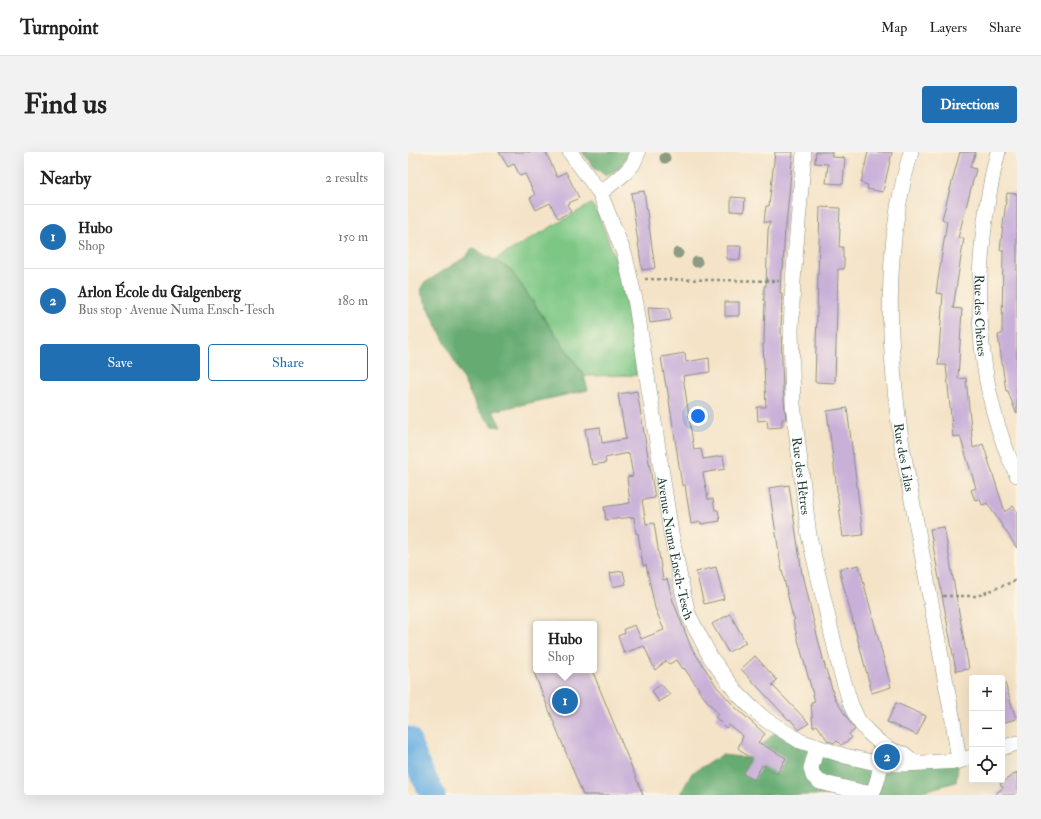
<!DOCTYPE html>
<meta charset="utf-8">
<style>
:root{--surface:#fff;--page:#f2f2f2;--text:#222;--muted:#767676;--line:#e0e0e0;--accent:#1f6fb2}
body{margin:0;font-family:"IM FELL Double Pica",serif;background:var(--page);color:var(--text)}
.controls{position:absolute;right:12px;bottom:12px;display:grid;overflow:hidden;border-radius:4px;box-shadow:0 4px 16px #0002}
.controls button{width:36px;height:36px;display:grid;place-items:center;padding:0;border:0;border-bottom:1px solid var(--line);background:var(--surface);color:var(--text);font:20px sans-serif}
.you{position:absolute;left:290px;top:264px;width:14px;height:14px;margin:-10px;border:3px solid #fff;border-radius:50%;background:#1a73e8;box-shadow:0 0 0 6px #1a73e833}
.badge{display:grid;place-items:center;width:26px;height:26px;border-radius:50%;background:var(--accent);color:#fff;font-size:13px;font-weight:700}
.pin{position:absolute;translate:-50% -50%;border:2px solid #fff;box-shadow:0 1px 4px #0006}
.popup{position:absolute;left:125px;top:469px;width:64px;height:52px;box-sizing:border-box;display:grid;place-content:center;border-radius:4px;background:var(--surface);filter:drop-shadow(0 1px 3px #0005);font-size:13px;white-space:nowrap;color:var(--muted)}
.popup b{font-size:15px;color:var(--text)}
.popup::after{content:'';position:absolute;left:50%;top:100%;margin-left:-8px;border:8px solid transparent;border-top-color:var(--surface)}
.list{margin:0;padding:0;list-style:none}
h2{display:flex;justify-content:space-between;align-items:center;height:52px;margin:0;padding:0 16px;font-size:17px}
h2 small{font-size:13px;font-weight:400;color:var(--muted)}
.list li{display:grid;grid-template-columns:26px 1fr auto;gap:12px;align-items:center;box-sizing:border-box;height:64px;padding:0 16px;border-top:1px solid var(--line)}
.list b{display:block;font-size:15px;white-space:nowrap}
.list p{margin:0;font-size:13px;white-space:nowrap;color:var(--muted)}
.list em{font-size:13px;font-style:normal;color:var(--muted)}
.actions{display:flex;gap:8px;padding:12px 16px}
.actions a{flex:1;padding:9px 0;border:1px solid var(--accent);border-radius:4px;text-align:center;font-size:14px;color:var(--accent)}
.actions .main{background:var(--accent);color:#fff}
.icon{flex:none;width:22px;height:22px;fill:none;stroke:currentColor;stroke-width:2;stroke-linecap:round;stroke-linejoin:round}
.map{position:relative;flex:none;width:609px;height:643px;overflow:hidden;border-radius:4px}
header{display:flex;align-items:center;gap:24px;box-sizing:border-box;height:56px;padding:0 20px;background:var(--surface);border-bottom:1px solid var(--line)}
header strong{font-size:19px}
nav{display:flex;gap:22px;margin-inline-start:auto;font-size:14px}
.intro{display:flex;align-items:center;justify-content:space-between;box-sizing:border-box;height:96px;padding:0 24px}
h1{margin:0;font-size:28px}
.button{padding:10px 18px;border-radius:4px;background:var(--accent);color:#fff;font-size:14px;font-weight:700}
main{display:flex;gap:24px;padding:0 24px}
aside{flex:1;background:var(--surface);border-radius:4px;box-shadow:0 4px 16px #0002}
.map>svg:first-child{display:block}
.green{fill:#7dc785;stroke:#4e825c}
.forest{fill:#66ac72;stroke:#427453}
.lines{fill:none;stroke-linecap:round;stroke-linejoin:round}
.river{stroke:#6db2e3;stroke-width:25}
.building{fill:#c9b0d9}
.minor-casing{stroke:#8a907e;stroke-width:16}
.path{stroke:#8a907e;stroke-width:2.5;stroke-dasharray:3 3;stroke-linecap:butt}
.minor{stroke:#fff;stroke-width:15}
.tree{fill:#8c9b81}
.labels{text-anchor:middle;stroke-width:4;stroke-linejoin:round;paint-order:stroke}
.street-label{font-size:13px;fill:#1f3d34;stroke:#fcf5e5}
</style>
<header>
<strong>Turnpoint</strong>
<nav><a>Map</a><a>Layers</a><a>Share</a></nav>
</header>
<div class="intro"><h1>Find us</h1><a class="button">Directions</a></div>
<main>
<aside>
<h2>Nearby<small>2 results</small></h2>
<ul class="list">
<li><span class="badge">1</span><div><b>Hubo</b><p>Shop</p></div><em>150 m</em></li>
<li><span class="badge">2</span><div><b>Arlon École du Galgenberg</b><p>Bus stop · Avenue Numa Ensch-Tesch</p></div><em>180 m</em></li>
</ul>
<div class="actions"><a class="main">Save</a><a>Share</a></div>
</aside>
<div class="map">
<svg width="609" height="643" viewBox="0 0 609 643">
<rect width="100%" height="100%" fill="#fcf5e5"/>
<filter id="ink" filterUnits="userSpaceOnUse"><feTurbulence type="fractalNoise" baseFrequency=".025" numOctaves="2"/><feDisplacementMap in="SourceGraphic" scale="8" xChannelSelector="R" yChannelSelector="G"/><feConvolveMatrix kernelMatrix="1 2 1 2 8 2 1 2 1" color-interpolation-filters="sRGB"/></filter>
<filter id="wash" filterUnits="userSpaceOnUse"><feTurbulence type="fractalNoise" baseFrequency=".012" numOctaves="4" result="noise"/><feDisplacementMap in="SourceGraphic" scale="16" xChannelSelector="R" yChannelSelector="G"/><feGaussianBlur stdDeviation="0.9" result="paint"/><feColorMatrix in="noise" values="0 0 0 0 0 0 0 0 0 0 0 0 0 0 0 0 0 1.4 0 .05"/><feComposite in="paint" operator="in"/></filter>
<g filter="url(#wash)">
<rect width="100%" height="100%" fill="#f4e3c7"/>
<polygon class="green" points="183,52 188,58 198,82 210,114 219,157 229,223 177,224 102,117 86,108"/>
<g class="forest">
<polygon points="174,0 221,0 213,15 198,24 186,15"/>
<polygon points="64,96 102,117 176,224 180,238 85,259 93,275 85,274 70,258 12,139 15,132 59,104"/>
<polygon points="371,576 437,604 551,609 548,630 501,643 272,643 284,621 314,603 341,606"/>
</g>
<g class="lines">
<path class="river" d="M0 587C6 607 15 625 25 643"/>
</g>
<g id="blocks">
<g class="building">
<polygon points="91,0 138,0 149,25 158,20 171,46 159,52 163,60 150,66 142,51 128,58 122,46 127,43 117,22 112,24 106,12 100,15"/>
<polygon points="367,0 385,0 378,73 377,72 375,118 373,118 372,141 374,141 373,181 375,238 378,267 374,267 374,275 360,276 359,268 350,269 349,255 358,255 355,192 356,192 357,149 356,149 356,134 358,134 360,78 362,70 356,70 358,54 361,54"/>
<polygon points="408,0 424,0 424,5 437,6 435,32 418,31 420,12 407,11"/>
<polygon points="460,0 484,0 475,40 459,37 460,33 453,31"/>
<polygon points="552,0 568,0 562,15 568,17 550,86 556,86 545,156 554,157 550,227 558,226 565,296 575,292 597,360 605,354 609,360 609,396 579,351 574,353 572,347 567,348 563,338 568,336 552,284 545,285 538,213 530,213 535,142 528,141 539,69 534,67"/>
<polygon points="236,39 247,116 234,118 223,41"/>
<polygon points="599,41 609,42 609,261 608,261 600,239 598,239 590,183 594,182 595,98 592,98"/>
<polygon points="323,45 337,46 336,60 323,59"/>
<polygon points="412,55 432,56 431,77 432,77 431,95 435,95 435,106 436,106 436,117 430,117 427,231 407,230"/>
<polygon points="319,94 333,94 332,108 319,107"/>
<rect x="317" y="150" width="14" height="14"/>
<polygon points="240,155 261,156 263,168 242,171"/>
<polygon points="277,201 278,210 301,206 302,220 275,224 286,298 293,297 295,307 315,304 317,317 295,321 300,347 305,347 307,358 310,358 312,369 293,372 293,370 283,372 277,333 274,333 259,235 258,235 253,205"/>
<polygon points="229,239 247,346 234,348 238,372 246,371 255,428 259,427 265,449 283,495 309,535 328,556 357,582 350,590 378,606 369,622 354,613 346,628 335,622 343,607 330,596 335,584 321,573 318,576 307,565 310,562 290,538 291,537 276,516 275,517 269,508 261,512 258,509 247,518 236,494 216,501 210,484 217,481 216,477 227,473 233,487 256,478 247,456 238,413 235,414 230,381 228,382 226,365 198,368 196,355 222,351 219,325 225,324 221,301 197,306 198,311 184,313 183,307 182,307 177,277 192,275 194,291 218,287 210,242"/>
<polygon points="439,256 455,383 435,385 419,259"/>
<polygon points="381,333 394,422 395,422 405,467 416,511 427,547 447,578 441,582 444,586 433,593 429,589 427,591 420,589 409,573 405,575 403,551 407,550 385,469 387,467 384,462 373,414 361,336"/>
<polygon points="536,375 561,517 548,519 522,377"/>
<polygon points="451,413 483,535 464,541 431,417"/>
<polygon points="308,415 316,447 296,452 288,420"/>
<polygon points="215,419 218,432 205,435 202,421"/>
<polygon points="322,462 338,491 320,500 304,472"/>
<polygon points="347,504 369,528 364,533 401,571 391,578 382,567 381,568 333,517"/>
<polygon points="125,518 184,518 235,643 175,643"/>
<polygon points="597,531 608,567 594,571 594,532"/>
<polygon points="253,532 262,543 251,550 244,539"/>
<polygon points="488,551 518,564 509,583 479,570"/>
<polygon points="609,620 609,643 586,643 595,636 592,632"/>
</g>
</g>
</g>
<g filter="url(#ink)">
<use href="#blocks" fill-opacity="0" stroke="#8a907e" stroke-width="1"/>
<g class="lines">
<defs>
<g id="minor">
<path id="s1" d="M162 0 192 41 217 104 228 152 263 381 274 436 280 462 303 506 329 541 344 556 358 568 392 589 437 604 473 612H498L551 609 564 605"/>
<path id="s2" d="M396 0 385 129 383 179 385 252 401 384 432 517 443 553 450 568 460 580 472 591 485 599 496 602 507 611"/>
<path id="s3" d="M503 0C474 96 480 197 494 294L545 569 551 609"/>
<path id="s4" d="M590 0C585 18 582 36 579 54 565 143 569 240 609 323"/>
<polyline points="192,41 217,21 225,12 230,0"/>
<path d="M409 595 403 616 405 624 412 630 458 641 465 639C470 631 471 621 473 612"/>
<polyline points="594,596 609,591"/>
</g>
</defs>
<use href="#minor" class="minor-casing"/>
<g class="path">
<polyline points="237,127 371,129"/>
<polyline points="535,444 569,444 609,428"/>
</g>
<use href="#minor" class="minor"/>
</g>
<g class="tree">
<circle cx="257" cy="6" r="5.5"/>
<circle cx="270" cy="101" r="5.5"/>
<circle cx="289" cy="110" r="5.5"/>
</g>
</g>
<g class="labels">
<g class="street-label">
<text dy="5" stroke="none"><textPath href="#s4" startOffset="165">Rue des Chênes</textPath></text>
<text dy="5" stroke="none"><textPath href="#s3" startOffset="308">Rue des Lilas</textPath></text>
<text dy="5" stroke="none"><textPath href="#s2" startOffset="325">Rue des Hêtres</textPath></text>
<text dy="5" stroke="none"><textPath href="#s1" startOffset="415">Avenue Numa Ensch-Tesch</textPath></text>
</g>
</g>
</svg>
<div class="controls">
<button>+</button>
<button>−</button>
<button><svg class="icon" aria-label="locate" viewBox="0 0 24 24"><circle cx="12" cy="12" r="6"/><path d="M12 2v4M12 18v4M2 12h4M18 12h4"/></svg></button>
</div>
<div class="you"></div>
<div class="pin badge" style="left:157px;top:549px">1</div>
<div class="popup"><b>Hubo</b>Shop</div>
<div class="pin badge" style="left:479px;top:605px">2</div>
</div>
</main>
